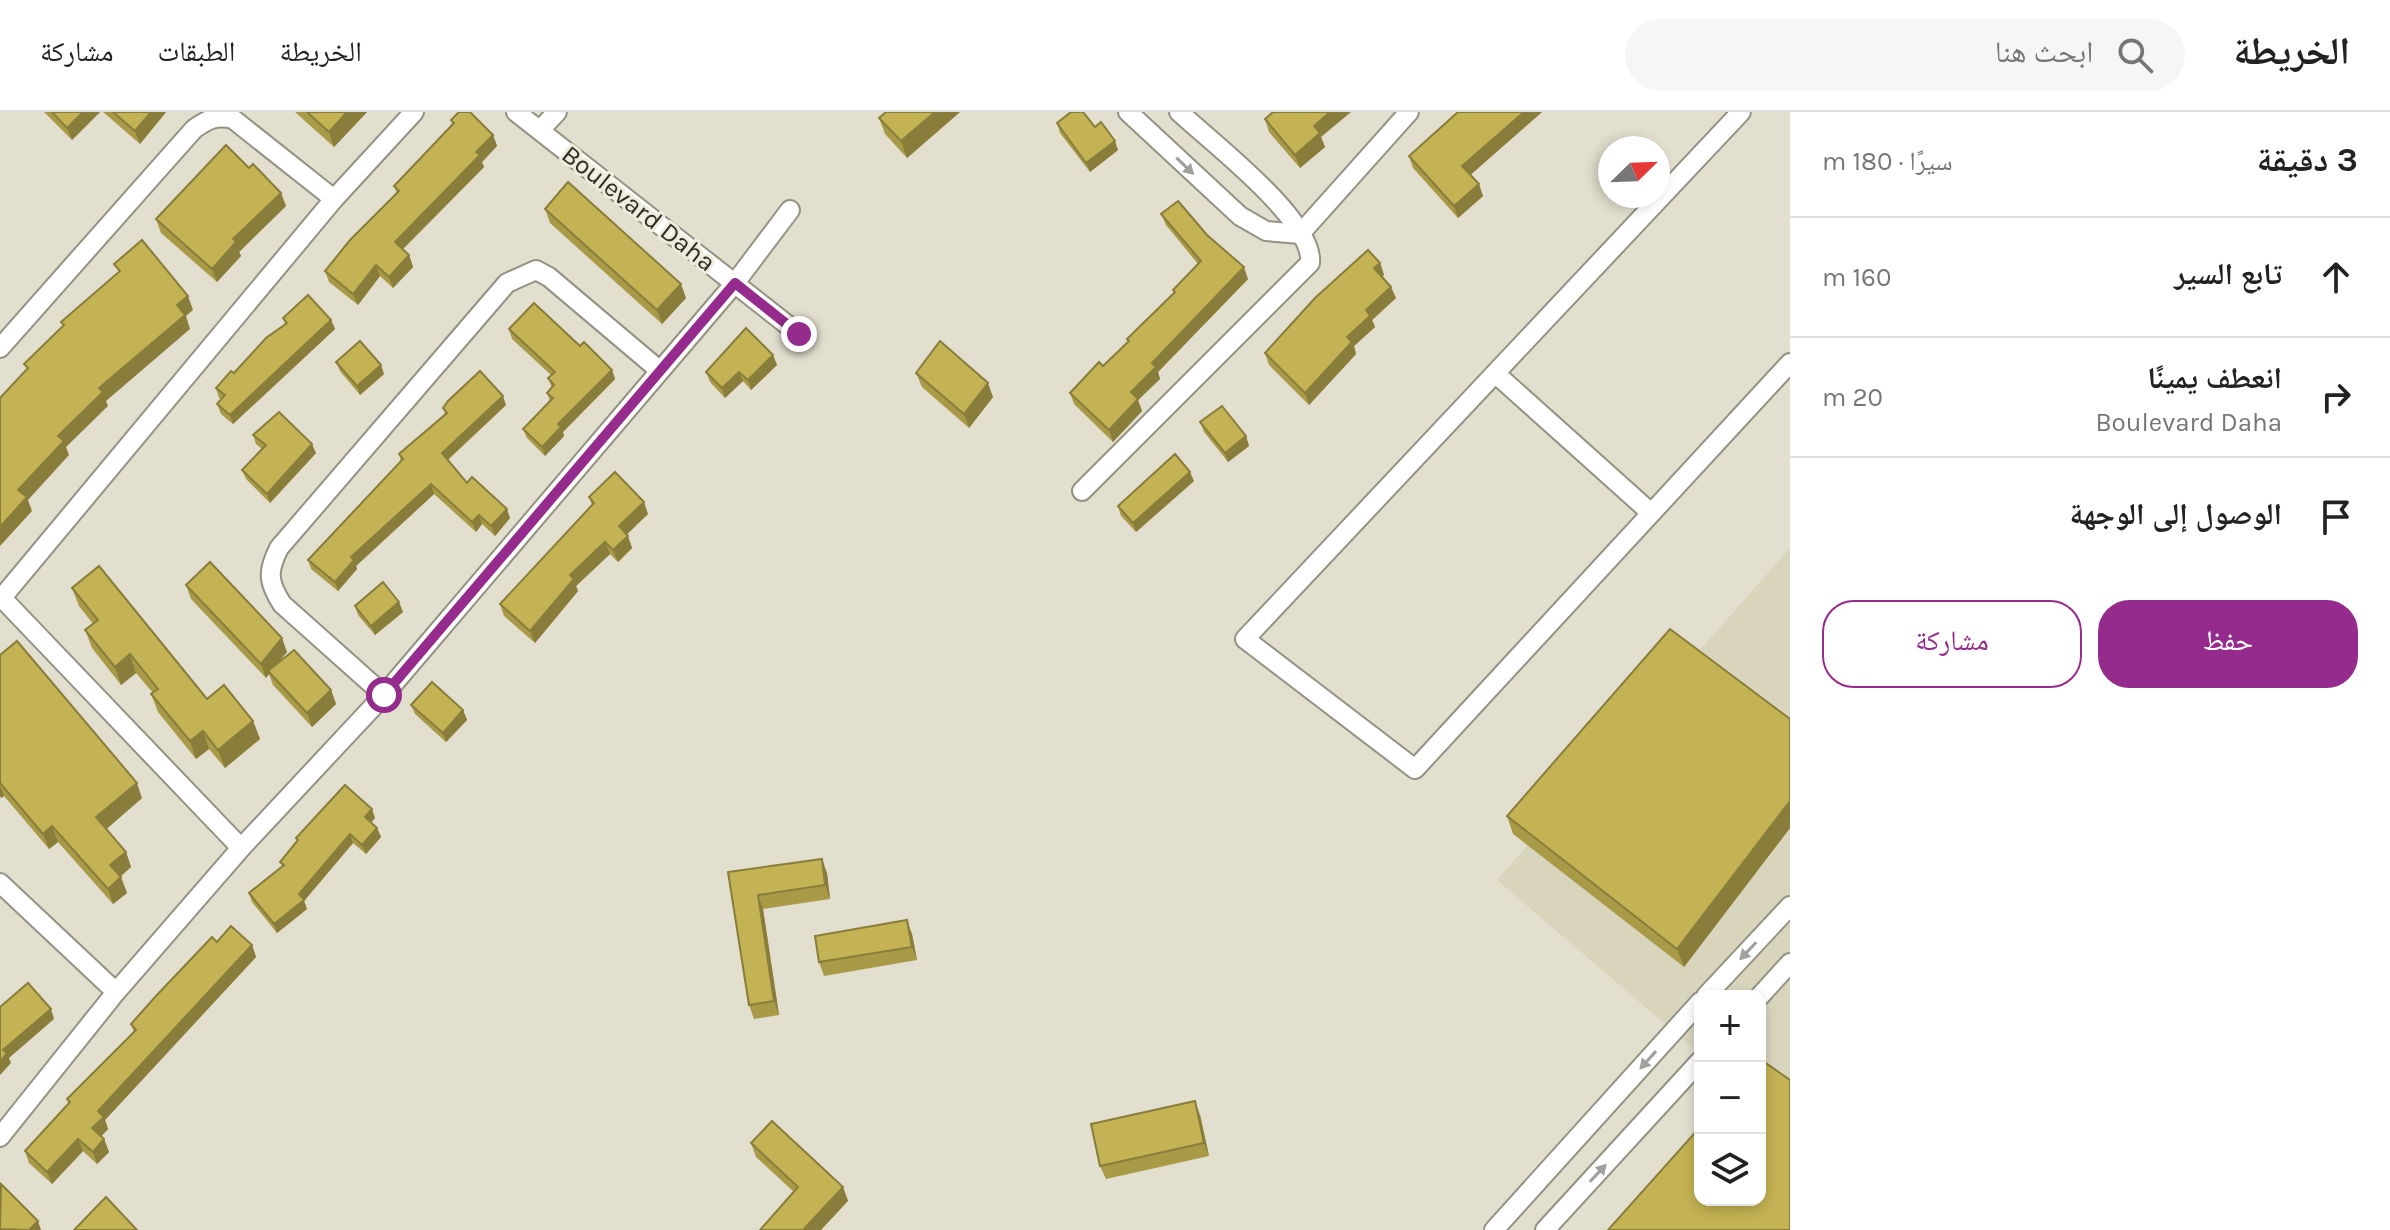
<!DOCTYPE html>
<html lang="ar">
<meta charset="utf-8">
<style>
:root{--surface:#fff;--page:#f6f6f6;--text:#222;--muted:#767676;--line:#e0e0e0;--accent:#962b8e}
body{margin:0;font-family:Karla,"Noto Naskh Arabic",sans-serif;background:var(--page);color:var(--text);direction:rtl}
.controls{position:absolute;right:24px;bottom:24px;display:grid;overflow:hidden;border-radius:16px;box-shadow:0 4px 12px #0003}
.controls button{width:72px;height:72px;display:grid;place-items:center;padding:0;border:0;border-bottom:2px solid var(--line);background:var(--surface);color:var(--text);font:40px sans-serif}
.compass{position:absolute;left:1598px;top:24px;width:72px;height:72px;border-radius:50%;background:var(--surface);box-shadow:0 4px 12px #0003;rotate:67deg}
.stop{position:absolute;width:24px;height:24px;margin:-18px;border:6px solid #962b8e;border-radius:50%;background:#fff}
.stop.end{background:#962b8e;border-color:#fff;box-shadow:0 2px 8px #0008}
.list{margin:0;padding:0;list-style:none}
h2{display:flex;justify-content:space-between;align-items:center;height:104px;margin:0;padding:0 32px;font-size:34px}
h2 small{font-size:26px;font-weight:400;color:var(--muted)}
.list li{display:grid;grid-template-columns:52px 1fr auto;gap:24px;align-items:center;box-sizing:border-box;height:120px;padding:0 32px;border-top:2px solid var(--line)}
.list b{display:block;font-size:30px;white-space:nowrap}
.list p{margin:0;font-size:26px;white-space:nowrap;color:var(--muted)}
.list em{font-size:26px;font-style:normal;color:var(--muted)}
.actions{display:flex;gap:16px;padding:24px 32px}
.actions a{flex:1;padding:18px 0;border:2px solid var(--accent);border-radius:32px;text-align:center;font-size:28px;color:var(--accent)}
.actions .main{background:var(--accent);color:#fff}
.icon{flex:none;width:44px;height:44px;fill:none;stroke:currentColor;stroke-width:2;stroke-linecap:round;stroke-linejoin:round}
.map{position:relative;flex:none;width:1790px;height:1118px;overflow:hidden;direction:ltr}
header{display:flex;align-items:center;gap:48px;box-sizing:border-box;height:112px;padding:0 40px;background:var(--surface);border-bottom:2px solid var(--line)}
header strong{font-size:38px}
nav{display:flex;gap:44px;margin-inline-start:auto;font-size:28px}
.search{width:560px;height:72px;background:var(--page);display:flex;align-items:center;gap:20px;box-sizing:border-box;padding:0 28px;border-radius:44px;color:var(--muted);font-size:30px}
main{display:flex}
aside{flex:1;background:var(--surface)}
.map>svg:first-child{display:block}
.built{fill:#d9d5bd}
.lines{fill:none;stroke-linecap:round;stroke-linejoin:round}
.street-casing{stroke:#949282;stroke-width:22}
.street{stroke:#fff;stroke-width:18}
.wall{fill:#a99a48}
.shaded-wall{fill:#897d3b}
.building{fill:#c4b354;stroke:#897d3b;stroke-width:2}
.oneway{fill:#a1a09d}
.route{stroke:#962b8e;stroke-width:10}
.labels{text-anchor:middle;stroke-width:6;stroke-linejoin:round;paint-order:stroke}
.street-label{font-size:26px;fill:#2e2d26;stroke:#efecdb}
</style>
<header>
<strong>الخريطة</strong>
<div class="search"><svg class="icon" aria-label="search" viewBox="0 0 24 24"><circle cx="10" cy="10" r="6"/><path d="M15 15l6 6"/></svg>ابحث هنا</div>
<nav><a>الخريطة</a><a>الطبقات</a><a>مشاركة</a></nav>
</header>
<main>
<aside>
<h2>3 دقيقة<small>سيرًا · 180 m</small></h2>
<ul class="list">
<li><svg class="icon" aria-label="ahead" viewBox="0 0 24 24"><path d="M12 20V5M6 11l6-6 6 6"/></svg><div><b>تابع السير</b></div><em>160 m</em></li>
<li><svg class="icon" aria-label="right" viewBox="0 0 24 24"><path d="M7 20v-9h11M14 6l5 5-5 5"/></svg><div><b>انعطف يمينًا</b><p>Boulevard Daha</p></div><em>20 m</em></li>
<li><svg class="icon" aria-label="arrive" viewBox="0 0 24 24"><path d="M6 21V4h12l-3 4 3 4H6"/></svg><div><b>الوصول إلى الوجهة</b></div></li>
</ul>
<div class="actions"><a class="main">حفظ</a><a>مشاركة</a></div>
</aside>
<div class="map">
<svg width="1790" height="1118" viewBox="0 0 1790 1118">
<rect width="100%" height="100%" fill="#e2dfce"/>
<polygon class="built" points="1790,436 1790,1118 1700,1088 1760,1088 1760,884 1700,884 1700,942 1497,768"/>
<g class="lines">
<defs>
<g id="street">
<polyline points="516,0 799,222"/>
<polyline points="1128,0 1240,104 1266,119 1300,122"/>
<polyline points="1741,0 1245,527 1415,657 1790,251"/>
<polyline points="540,18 557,0"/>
<polyline points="1300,122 1409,0"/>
<path d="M0 236 194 17C208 7 216 3 233 7L334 87"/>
<polyline points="1496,262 1651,401"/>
<path d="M1082 379 1310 151C1315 109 1210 29 1179 0"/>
<polyline points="2,486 241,736"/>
<polyline points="0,488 334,87 414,0"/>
<path d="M384 583 282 492C268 470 267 460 279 436L507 171 536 158 549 165 659 258"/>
<polyline points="0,771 116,880"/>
<polyline points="1706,884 1790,794"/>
<polyline points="1760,884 1790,851"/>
<polyline points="0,1025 116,880 241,736 384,583 735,171 790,98"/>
<polyline points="1494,1118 1700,890"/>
<polyline points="1545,1118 1700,949"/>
</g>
</defs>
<use href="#street" class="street-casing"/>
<use href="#street" class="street"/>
</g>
<g class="wall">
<polygon points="44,0 100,0 72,28"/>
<polygon points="103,0 166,0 140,32"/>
<polygon points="295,0 367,0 334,35"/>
<polygon points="886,0 960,0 907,46 885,22 879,6"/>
<polygon points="1457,0 1542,0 1470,63 1483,84 1458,106 1413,56 1409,44"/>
<polygon points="1265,7 1321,25 1325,35 1300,56 1269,20"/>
<polygon points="451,8 493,23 497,34 482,50 484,55 403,137 409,143 413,155 393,176 380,164 358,193 329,170 325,159 397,81 394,74 452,13"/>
<polygon points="1057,11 1095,15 1118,38 1090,60 1060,21"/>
<polygon points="249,56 281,81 286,94 239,140 241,144 217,170 161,121 156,107"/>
<polygon points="545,97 686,186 662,212 550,111"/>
<polygon points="1161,102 1207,123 1248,167 1158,260 1160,267 1138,288 1142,299 1113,330 1074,292 1070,281 1103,254 1128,230 1127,227 1174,181 1173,178 1198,152 1166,113"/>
<polygon points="1380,151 1384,163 1382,164 1396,186 1372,208 1375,215 1354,234 1356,242 1309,293 1269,253 1265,241"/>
<polygon points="283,206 331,208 335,217 233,312 221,302 217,292 222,287 219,286 216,276 234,261 285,212"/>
<polygon points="509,217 580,234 612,258 615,267 563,320 564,324 545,344 527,326 523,317 550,289 547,281 552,276 548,266 551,263 512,227"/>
<polygon points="773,243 777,253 751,278 743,269 725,286 710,270 706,260"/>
<polygon points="336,250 384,262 360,283 340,259"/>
<polygon points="916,261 993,285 969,316 922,275"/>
<polygon points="506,293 448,348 467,371 510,406 495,424 482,412 476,420 434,382 356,454 357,457 338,479 311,457 308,448 401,349 399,342 445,302 443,296"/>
<polygon points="1200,310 1246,324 1249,334 1228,350 1204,320"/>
<polygon points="253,323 316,341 270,391 246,367 242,358 262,337 256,332"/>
<polygon points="1194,369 1136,420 1121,404 1118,394"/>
<polygon points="589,385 648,402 627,422 632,436 618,450 610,442 576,474 578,479 535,531 504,504 500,492 592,393"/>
<polygon points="186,473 287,540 278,551 331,578 336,592 312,615 273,573 269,562 266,566 191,487"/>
<polygon points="72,476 207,587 253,609 260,627 225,656 209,637 196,647 158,600 151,582 153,581 136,561 121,573 92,536 85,518 93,512 79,494"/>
<polygon points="355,494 403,500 375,523 358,503"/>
<polygon points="0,543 142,686 106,717 126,740 131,755 120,765 127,781 113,792 58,730 49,737 4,684 1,686 0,684"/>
<polygon points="411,593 463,598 467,608 446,630 415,602"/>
<polygon points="1790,607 1790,716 1684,855 1513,722 1507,704"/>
<polygon points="375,706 371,711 377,716 381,725 366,742 353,731 304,789 307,797 277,821 252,790 249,781 282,754 280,750 297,729 296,726"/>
<polygon points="728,760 827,761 830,787 763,797 779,903 754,907 749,893"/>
<polygon points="912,822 917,848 824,864 819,850"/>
<polygon points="217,830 252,833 256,845 105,1008 108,1017 101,1024 104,1027 109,1040 97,1052 83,1039 52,1072 29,1051 25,1039 69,992 67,987 134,920 131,912"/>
<polygon points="1200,1003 1209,1044 1106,1067 1100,1054"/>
<polygon points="751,1031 843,1075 848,1089 794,1080 756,1045"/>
</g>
<g class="shaded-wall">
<polygon points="83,0 100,0 72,28 67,16"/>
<polygon points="151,0 166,0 140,32 135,19"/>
<polygon points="347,0 367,0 334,35 329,20"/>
<polygon points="935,0 960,0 907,46 901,29"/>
<polygon points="1330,0 1351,0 1321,25 1325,35 1300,56 1295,43 1314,14"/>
<polygon points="1524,0 1542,0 1467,66 1462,54"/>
<polygon points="493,23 497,34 482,50 484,55 399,141 395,130"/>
<polygon points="1115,29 1118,38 1090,60 1086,51"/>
<polygon points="1479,72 1483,84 1458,106 1454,94"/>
<polygon points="281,81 286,94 239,140 241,144 217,170 212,157 233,127"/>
<polygon points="409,143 413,155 393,176 389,165"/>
<polygon points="1380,151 1384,163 1379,167 1374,156"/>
<polygon points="376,153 380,164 358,193 353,182"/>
<polygon points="1244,155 1248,167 1158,260 1160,267 1138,288 1142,299 1113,330 1109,318 1131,280 1152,251"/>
<polygon points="681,172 686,186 662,212 657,198"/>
<polygon points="1391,175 1396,186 1372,208 1375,215 1354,234 1356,242 1309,293 1305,281 1366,198"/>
<polygon points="188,184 193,198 186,204 190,217 106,289 108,294 66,335 69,343 28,388 32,399 0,434 0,415 18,378 58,324 99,276 177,193"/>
<polygon points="331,208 335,217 233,312 230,303"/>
<polygon points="773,243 777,253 751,278 748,268"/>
<polygon points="381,253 384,262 360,283 357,274"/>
<polygon points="612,258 615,267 563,320 564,324 545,344 542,335 558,312"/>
<polygon points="739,260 743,269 725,286 722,276"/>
<polygon points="988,271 993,285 969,316 964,302"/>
<polygon points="503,284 506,293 445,350 442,341"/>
<polygon points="1246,324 1249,334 1228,350 1225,341"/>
<polygon points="312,332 316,341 270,391 267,382"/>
<polygon points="1190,360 1194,369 1136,420 1133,411"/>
<polygon points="431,372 434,382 356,454 357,457 338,479 335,470 351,445"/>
<polygon points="644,390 648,402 623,426 619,414"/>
<polygon points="507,397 510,406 495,424 491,414"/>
<polygon points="479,403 482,412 476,420 472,410"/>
<polygon points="628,424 632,436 618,450 613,438"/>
<polygon points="605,430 610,442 576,474 578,479 535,531 530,519 570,463"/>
<polygon points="399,490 403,500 375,523 371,514"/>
<polygon points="282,526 287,540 269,561 268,559 269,562 266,566 261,552"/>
<polygon points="130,542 136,561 121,573 115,555"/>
<polygon points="331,578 336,592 312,615 307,601"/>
<polygon points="463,598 467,608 446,630 443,621"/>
<polygon points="253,609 260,627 225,656 218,638"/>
<polygon points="203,619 209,637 196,647 190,629"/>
<polygon points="137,671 142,686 102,721 96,705"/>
<polygon points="0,674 4,684 1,686 0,682"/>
<polygon points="1790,689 1790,716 1684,855 1677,837"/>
<polygon points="372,697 375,706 368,714 365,705"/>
<polygon points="52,714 58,730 49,737 43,722"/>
<polygon points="377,716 381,725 366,742 362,733"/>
<polygon points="350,722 353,731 304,789 307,797 277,821 274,812"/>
<polygon points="126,740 131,755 116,768 110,753"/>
<polygon points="822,747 827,761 830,787 825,773"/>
<polygon points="121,765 127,781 113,792 108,777"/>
<polygon points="758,783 763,797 779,903 774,889"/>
<polygon points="907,808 912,822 917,848 912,835"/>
<polygon points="252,833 256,845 105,1008 108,1017 97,1029 92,1016 98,999"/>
<polygon points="51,897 54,907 9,946 11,951 0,963 0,950 3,938"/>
<polygon points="1195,989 1200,1003 1209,1044 1204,1031"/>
<polygon points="78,1027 83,1039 52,1072 47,1060"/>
<polygon points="104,1027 109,1040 97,1052 93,1040"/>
<polygon points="843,1075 848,1089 821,1118 803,1118"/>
<polygon points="38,1109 41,1118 29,1118"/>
</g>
<g class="building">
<polygon points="52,0 83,0 67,16"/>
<polygon points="113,0 151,0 135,19"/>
<polygon points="307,0 347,0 329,20"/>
<polygon points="459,0 470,0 493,23 476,40 480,43 395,130 409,143 389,165 376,153 353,182 325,159 350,128 399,79 394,74 454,11 451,8"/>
<polygon points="886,0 935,0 901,29 879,6"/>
<polygon points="1071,0 1083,0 1095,15 1101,10 1115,29 1086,51 1057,11"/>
<polygon points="1273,0 1330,0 1314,14 1320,21 1295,43 1265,7"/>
<polygon points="1458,0 1524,0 1462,54 1479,72 1454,94 1409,44"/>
<polygon points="226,33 249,56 253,52 281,81 233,127 236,130 212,157 156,107"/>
<polygon points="568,70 681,172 657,198 545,97"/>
<polygon points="1178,89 1207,123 1244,155 1152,251 1156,255 1131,280 1138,287 1109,318 1070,281 1099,250 1103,254 1129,229 1127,227 1175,180 1173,178 1201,149 1161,102"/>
<polygon points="142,128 188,184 177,193 185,203 99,276 103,280 58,324 64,329 18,378 27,385 0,415 0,286 28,256 24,252 64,213 61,210 120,159 114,152"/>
<polygon points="1368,138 1380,151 1374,156 1391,175 1366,198 1370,204 1347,225 1352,230 1305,281 1265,241 1315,186"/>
<polygon points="308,183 331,208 230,303 217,292 225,283 216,276 231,259 234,261 266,226 287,211 283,206"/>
<polygon points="534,191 580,234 584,230 612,258 558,312 561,315 542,335 523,317 553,286 547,281 554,273 548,266 555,260 509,217"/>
<polygon points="746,216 773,243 748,268 739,260 722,276 706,260"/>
<polygon points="360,229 381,253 357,274 336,250"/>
<polygon points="940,229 988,271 964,302 916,261"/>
<polygon points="480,259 503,284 442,341 467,371 472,365 507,397 491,414 479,403 472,410 431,372 351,445 354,448 335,470 308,448 403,347 399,342 447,301 443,296 448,289"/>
<polygon points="1222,294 1246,324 1225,341 1200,310"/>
<polygon points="279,300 312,332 267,382 242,358 266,333 253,323"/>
<polygon points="1175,342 1190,360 1133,411 1118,394"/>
<polygon points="615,360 644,390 619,414 628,424 613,438 605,430 570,463 574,467 530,519 500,492 594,391 589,385"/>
<polygon points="210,450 282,526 261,552 186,473"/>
<polygon points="99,454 207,587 224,573 253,609 218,638 203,619 190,629 151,582 158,577 130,542 115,555 85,518 98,508 72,476"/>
<polygon points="383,470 399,490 371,514 355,494"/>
<polygon points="1670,517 1790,607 1790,689 1677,837 1507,704"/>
<polygon points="17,529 137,671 96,705 126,740 110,753 121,765 108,777 52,714 43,722 0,671 0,543"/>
<polygon points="294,538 331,578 307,601 268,559"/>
<polygon points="432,570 463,598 443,621 411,593"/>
<polygon points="345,673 372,697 365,705 377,716 362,733 350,722 299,782 304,788 274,812 249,781 284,753 280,750 298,728 296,726"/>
<polygon points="822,747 825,773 758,783 774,889 749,893 728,760"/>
<polygon points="907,808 912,835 819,850 815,824"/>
<polygon points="231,814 252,833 98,999 104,1005 92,1016 104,1027 93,1040 78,1027 47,1060 25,1039 70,990 67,987 136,918 131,912 156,884 212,825 217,830"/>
<polygon points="28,871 51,897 3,938 7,941 0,950 0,895"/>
<polygon points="1760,947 1790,968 1790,1118 1608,1118 1700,1015 1700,1088 1760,1088"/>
<polygon points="1195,989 1204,1031 1100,1054 1091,1012"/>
<polygon points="772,1009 843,1075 803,1118 760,1118 798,1075 751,1031"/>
<polygon points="1,1072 38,1109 29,1118 0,1117"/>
<polygon points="106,1085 137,1118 74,1118"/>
</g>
<defs><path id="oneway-solid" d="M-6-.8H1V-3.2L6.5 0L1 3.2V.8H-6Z" transform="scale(2)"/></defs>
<g class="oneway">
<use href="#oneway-solid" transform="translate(1185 54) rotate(44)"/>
<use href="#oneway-solid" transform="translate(1748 839) rotate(133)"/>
<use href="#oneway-solid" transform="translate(1648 948) rotate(132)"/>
<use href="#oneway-solid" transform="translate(1598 1061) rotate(-47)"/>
</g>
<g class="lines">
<polyline class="route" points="384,583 735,171 799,222"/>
</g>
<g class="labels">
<g class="street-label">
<text transform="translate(639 96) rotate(38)" y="9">Boulevard Daha</text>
</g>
</g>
</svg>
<div class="controls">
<button>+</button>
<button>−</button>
<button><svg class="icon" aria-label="layers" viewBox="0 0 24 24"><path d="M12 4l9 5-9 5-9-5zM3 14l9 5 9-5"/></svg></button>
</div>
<svg class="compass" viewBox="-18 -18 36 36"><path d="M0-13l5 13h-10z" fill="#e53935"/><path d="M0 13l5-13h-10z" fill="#767676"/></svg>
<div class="stop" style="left:384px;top:583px"></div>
<div class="stop end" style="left:799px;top:222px"></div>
</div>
</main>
